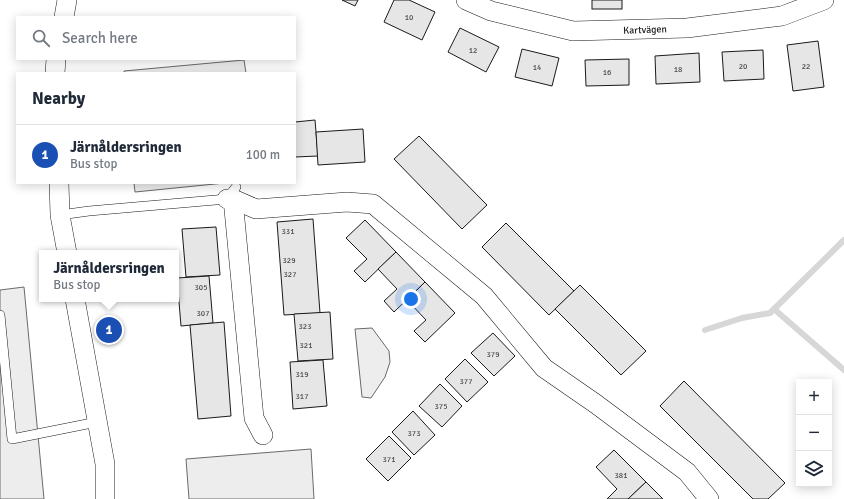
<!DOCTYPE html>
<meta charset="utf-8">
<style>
:root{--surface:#fff;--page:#f6f6f7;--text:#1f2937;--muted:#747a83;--line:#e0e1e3;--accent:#c62828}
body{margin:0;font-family:Signika,sans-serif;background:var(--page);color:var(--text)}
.controls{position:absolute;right:12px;bottom:12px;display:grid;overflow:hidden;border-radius:0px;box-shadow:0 2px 10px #0003}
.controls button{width:36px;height:36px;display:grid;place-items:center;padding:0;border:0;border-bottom:1px solid var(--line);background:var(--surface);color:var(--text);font:20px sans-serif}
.you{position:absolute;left:411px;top:299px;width:14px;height:14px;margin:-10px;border:3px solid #fff;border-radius:50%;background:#1a73e8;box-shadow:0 0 0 6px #1a73e833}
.badge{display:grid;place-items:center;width:26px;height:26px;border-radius:50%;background:var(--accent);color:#fff;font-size:13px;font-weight:700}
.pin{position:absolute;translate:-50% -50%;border:2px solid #fff;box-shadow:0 1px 4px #0006}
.popup{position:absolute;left:39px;top:250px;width:140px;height:52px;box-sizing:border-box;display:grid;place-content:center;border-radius:0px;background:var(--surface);filter:drop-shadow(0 1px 3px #0005);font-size:13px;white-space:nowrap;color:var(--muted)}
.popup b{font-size:15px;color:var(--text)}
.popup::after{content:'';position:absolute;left:50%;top:100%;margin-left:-8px;border:8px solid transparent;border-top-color:var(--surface)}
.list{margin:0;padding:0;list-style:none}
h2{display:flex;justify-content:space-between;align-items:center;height:52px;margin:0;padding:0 16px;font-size:17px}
h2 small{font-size:13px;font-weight:400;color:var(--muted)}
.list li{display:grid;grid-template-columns:26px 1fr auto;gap:12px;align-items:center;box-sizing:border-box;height:60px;padding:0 16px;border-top:1px solid var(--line)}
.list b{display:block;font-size:15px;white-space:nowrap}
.list p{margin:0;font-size:13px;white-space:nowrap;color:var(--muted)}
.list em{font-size:13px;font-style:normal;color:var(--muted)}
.icon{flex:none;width:22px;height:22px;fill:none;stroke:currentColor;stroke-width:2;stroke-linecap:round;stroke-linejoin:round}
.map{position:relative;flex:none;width:844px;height:499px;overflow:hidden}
.search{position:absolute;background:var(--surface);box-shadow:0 2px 10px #0003;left:16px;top:16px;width:280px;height:44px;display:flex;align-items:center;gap:10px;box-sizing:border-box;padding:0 14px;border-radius:0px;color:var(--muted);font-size:15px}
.panel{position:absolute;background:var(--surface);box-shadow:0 2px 10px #0003;left:16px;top:72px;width:280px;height:112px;border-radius:0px}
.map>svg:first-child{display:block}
.built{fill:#ededed;stroke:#6a6a6a}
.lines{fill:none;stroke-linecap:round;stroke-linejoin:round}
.stream{stroke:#d7d7d7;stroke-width:6}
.building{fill:#e6e6e6;stroke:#1a1a1a}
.lane-casing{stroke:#1a1a1a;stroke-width:10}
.street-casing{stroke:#1a1a1a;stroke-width:20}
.lane{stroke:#fff;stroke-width:9}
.street{stroke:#fff;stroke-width:19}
.labels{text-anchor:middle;stroke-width:3;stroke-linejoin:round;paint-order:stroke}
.number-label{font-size:8px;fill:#4d4d4d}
.street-label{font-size:10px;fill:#1a1a1a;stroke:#fff}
</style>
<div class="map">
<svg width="844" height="499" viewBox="0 0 844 499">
<rect width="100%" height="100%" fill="#fff"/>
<g class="built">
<polygon points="244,60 246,73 124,73 124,71"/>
<polygon points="134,183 225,183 135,192"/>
<polygon points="24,287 44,499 0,499 0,290"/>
<polygon points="372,328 389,351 390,362 385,377 371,398 362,397 355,329"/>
<polygon points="311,449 314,499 189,499 186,459"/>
</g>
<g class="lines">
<g class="stream">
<polyline points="774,309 844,370"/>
<polyline points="705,330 742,318 770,313 844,240"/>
</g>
</g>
<g class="building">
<polygon points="342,0 358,0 355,6"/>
<polygon points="394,0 409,0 435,12 422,40 384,22"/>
<rect x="592" y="0" width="30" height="9"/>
<polygon points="460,28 499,47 486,72 448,52"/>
<polygon points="818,41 824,87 793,91 787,45"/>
<polygon points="522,49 559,58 552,86 515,77"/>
<polygon points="763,50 764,79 724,81 722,52"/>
<polygon points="699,53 700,82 656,84 655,56"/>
<polygon points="629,59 629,85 586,86 585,60"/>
<polygon points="315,120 318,156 295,157 295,122"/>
<polygon points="363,129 365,162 318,165 316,132"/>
<polygon points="419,136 487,205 462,229 394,159"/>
<polygon points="313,219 320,313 284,315 277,222"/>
<polygon points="365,220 396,252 365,282 354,271 367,259 346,238"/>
<polygon points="506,223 574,291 549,315 482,247"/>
<polygon points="216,227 220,275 186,277 182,229"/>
<polygon points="396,252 425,282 394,312 384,301 397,289 378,269"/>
<polygon points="209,276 213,323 181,326 177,278"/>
<polygon points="425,282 455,313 425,342 414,331 426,320 407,300"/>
<polygon points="580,285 646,351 621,375 555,309"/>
<polygon points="330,312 333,359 298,361 294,314"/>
<polygon points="224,322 231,416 198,419 190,325"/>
<polygon points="493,333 515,356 494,376 471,353"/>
<polygon points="465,359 488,382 467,402 445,379"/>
<polygon points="323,360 327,406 293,409 290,362"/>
<polygon points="684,381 785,483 768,499 753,499 660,406"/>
<polygon points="440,384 462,406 442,427 419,406"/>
<polygon points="413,411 435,435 414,455 392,432"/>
<polygon points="389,436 411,458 388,481 366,459"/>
<polygon points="614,450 646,482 628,499 607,499 617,489 596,467"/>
<polygon points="646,482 663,499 628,499"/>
</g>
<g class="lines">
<defs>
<g id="lane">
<polyline points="60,215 89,211 227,199 236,187"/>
<polyline points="0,315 12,439 97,422"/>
</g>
<g id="street">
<polyline points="466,0 491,11 573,31 687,28 782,16 824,0"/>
<polyline points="64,17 67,0"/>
<polyline points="55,73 56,59"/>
<polyline points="59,183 60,215 67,253"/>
<polyline points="227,199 233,199 256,209 347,202 373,204 484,296 544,368 596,404 687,472 709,499"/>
<polyline points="233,199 254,418 263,435"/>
<polyline points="75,299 105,464 105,499"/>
</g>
</defs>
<use href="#lane" class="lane-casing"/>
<use href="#street" class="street-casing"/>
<use href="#lane" class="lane"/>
<use href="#street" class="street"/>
</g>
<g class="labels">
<g class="number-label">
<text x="409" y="20">10</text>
<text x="473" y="53">12</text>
<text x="743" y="69">20</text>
<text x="806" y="69">22</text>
<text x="537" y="70">14</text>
<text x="678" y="72">18</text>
<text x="607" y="75">16</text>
<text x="288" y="234">331</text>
<text x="289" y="263">329</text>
<text x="290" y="277">327</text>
<text x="201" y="290">305</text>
<text x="203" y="316">307</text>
<text x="305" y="329">323</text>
<text x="306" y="348">321</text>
<text x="493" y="357">379</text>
<text x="302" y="377">319</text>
<text x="466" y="384">377</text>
<text x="302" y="399">317</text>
<text x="441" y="409">375</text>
<text x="414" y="436">373</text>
<text x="389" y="462">371</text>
<text x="621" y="478">381</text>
</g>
<g class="street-label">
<text transform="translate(645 29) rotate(-2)" y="4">Kartvägen</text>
</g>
</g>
</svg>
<div class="controls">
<button>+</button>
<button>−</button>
<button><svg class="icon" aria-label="layers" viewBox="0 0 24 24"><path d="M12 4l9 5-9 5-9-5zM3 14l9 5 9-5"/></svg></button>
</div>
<div class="you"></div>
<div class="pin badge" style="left:109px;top:330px;background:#1a4fb4">1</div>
<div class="popup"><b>Järnåldersringen</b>Bus stop</div>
<div class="search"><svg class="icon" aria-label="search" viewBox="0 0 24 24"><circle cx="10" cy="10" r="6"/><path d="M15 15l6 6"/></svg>Search here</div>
<section class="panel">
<h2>Nearby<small></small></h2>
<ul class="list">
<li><span class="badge" style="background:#1a4fb4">1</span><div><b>Järnåldersringen</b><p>Bus stop</p></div><em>100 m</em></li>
</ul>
</section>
</div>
